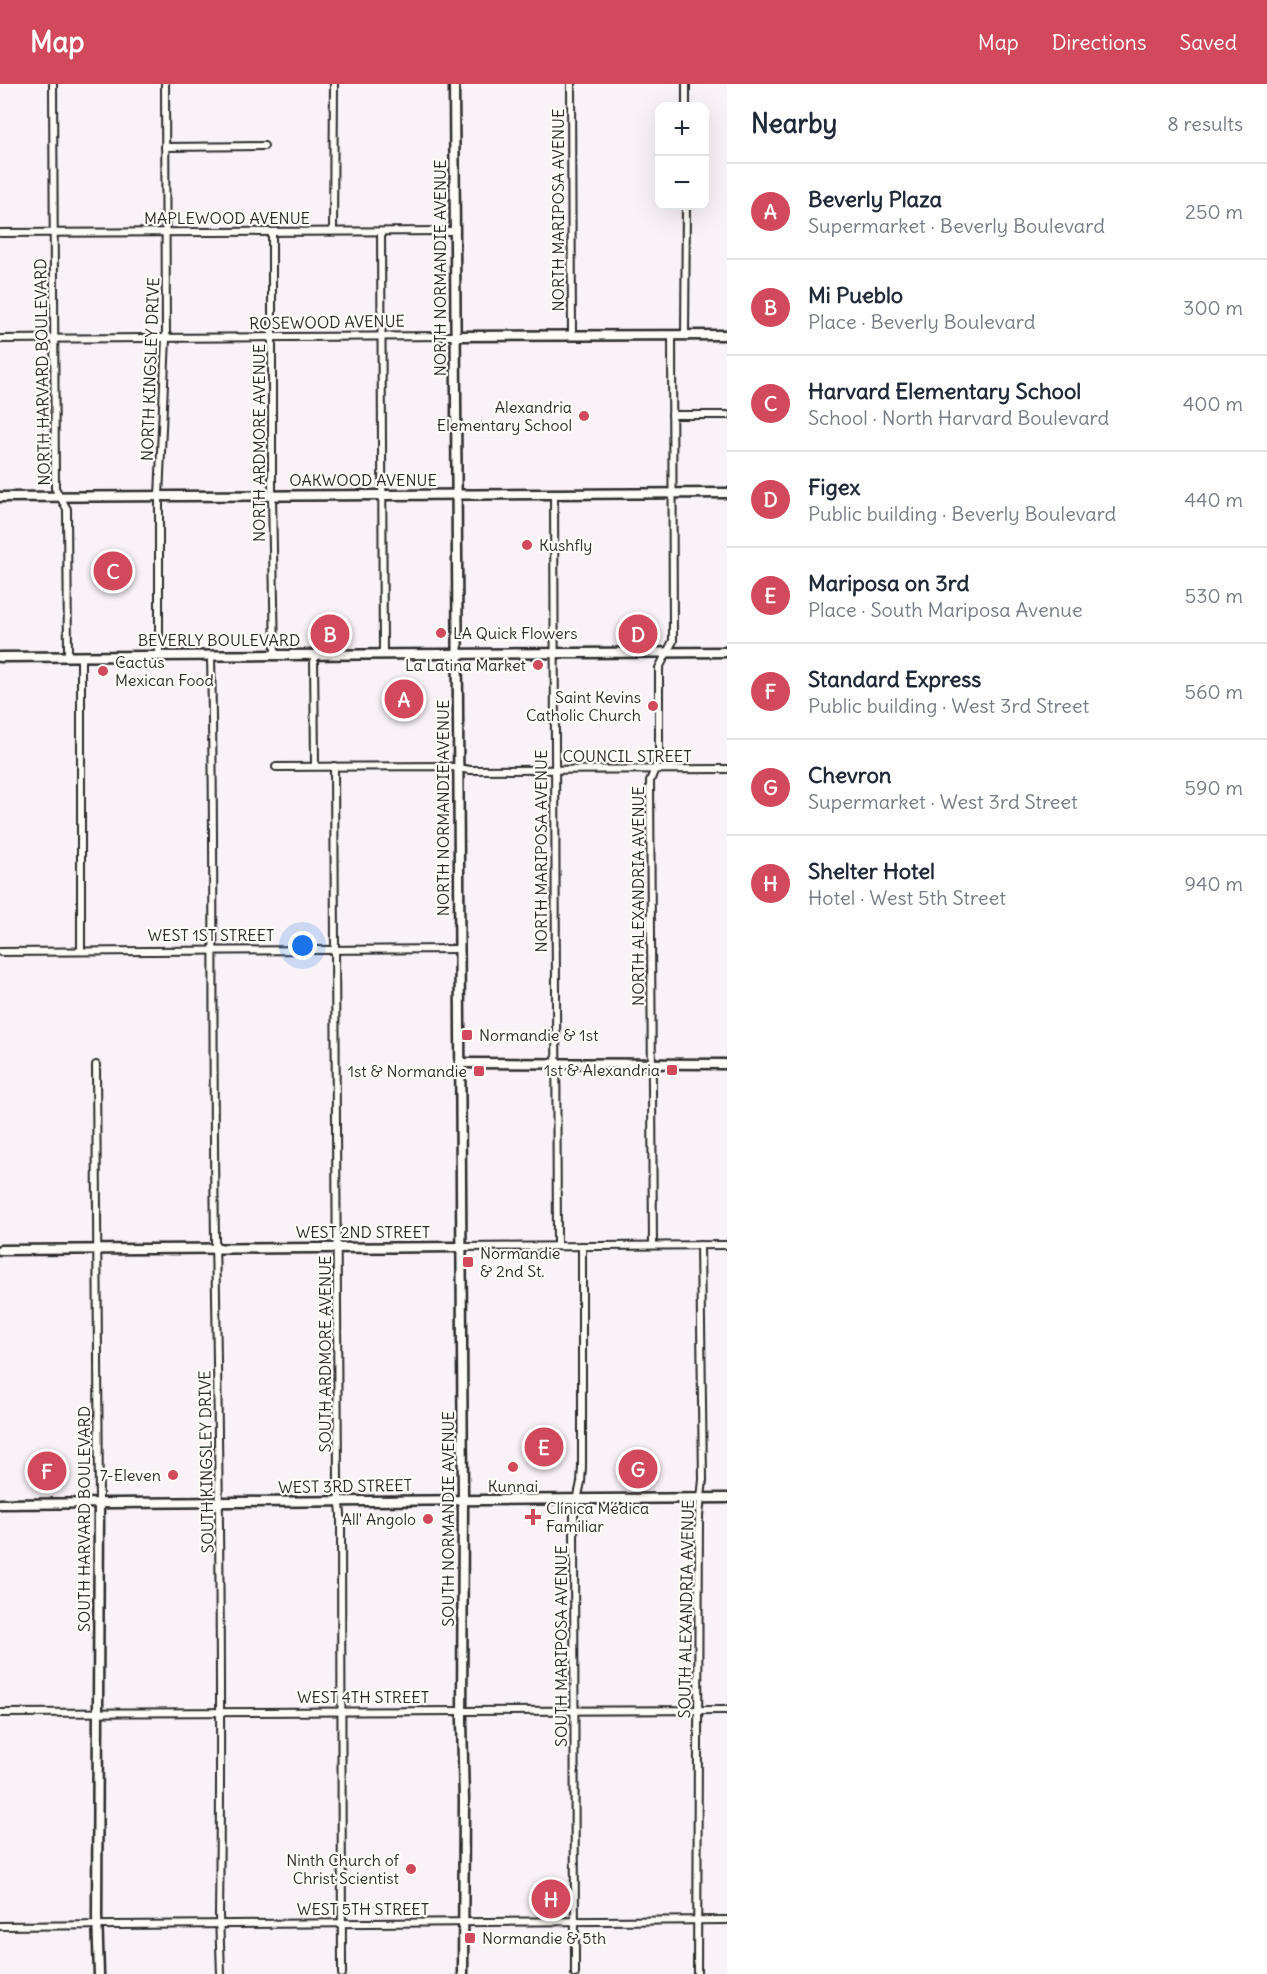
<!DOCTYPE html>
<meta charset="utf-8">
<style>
:root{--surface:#fff;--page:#f2f2f3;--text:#1f2937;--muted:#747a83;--line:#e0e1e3;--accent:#d1495b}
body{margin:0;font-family:Delius,sans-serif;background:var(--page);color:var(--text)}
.controls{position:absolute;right:18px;top:18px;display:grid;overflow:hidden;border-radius:12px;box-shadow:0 6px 24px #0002}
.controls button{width:54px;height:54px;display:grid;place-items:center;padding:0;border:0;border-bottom:2px solid var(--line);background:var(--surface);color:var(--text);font:30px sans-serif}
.you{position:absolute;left:303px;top:862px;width:21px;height:21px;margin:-15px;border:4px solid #fff;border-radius:50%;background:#1a73e8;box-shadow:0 0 0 9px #1a73e833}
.badge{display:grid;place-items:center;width:39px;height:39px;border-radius:50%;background:var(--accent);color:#fff;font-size:20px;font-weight:700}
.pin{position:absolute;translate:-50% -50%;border:3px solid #fff;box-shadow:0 2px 6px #0006}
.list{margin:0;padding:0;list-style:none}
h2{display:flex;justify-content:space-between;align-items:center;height:78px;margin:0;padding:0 24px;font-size:26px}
h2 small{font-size:20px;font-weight:400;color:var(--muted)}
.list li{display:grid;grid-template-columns:39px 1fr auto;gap:18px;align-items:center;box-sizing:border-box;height:96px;padding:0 24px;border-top:2px solid var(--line)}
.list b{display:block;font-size:22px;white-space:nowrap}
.list p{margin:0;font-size:20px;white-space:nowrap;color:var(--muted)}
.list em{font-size:20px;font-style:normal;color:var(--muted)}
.map{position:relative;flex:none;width:727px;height:1890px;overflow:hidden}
header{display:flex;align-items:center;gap:36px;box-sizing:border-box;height:84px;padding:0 30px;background:var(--accent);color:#fff}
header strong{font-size:28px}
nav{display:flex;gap:33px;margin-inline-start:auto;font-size:21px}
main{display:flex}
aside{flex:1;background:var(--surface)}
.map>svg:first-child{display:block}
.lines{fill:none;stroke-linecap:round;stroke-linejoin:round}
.street-casing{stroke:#2b2b2b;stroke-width:10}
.secondary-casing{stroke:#2b2b2b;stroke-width:13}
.street{stroke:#fdfcf7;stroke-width:6}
.secondary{stroke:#fdfcf7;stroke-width:8}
.poi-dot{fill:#d1495b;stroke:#fdfcf7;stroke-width:2}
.labels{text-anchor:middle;stroke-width:4.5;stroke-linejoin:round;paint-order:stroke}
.street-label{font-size:16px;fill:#2b2b2b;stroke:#fdfcf7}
.poi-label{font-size:16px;fill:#2b2b2b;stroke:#fdfcf7;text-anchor:end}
</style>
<header>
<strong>Map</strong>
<nav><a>Map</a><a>Directions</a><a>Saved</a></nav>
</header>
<main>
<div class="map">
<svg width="727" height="1890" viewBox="0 0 727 1890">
<rect width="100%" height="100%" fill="#f9f2f7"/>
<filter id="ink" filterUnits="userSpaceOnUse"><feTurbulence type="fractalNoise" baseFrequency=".0167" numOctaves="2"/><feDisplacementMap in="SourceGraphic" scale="12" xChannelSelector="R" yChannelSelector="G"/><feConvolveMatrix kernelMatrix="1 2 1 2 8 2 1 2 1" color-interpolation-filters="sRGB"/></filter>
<g filter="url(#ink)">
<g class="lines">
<defs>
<g id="street">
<polyline points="53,0 55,404 67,425 68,572"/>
<polyline points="571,0 572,251"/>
<polyline points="686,0 686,22"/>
<polyline points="165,63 264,62"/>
<polyline points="333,147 334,0"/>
<polyline points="272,148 272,411 275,571"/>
<polyline points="381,148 383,570"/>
<polyline points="0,149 455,147"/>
<polyline points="685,251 686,122"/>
<polyline points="0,255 455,252"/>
<polyline points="672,331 727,331"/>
<polyline points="554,410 557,1162"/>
<polyline points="159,571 159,413 166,254 165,0"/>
<polyline points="314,571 315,682"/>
<polyline points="81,572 81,867"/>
<path d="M211 572C215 766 212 960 215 1154 219 1380 222 1605 219 1831L221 1890"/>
<polyline points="334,682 338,1401 341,1430 342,1890"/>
<polyline points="276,683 446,682 470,686 727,685"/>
<polyline points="0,868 459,865"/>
<polyline points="96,981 99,1419"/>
<polyline points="653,1161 650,697 659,675 659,584 673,557 672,251"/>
<polyline points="462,1163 727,1161"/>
<polyline points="0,1629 727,1626"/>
<polyline points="0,1842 727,1836"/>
<polyline points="575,1890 574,1431 581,1398 582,1383 582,1162"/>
<polyline points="697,1890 699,1432 703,1396 700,1161"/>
</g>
<g id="secondary">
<polyline points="454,0 463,1415 462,1637 464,1717 463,1890"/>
<polyline points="455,252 727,251"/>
<polyline points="0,413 727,409"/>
<polyline points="0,573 727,568"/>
<polyline points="460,979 727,980"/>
<polyline points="0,1166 462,1163"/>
<polyline points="99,1419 97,1832 99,1890"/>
<polyline points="0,1420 727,1414"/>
</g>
</defs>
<use href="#street" class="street-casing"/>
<use href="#secondary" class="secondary-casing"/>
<use href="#street" class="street"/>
<use href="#secondary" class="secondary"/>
</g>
</g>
<g class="poi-dot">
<circle cx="584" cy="332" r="6"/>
<circle cx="527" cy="461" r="6"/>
<circle cx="441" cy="549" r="6"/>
<circle cx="538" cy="581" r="6"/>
<circle cx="103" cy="587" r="6"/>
<circle cx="653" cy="622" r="6"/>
<rect x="461" y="945" width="12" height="12" rx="3"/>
<rect x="666" y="980" width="12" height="12" rx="3"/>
<rect x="473" y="981" width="12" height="12" rx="3"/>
<rect x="462" y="1172" width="12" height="12" rx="3"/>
<circle cx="513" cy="1383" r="6"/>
<circle cx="173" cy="1391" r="6"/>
<path d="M530 1424h6v6h6v6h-6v6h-6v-6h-6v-6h6z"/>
<circle cx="428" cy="1435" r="6"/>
<circle cx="411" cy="1785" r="6"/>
<rect x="464" y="1848" width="12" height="12" rx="3"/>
</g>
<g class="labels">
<g class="street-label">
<text transform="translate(558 126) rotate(-90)" y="6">NORTH MARIPOSA AVENUE</text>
<text x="227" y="140">MAPLEWOOD AVENUE</text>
<text transform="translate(440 184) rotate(-90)" y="6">NORTH NORMANDIE AVENUE</text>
<text transform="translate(327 238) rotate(-1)" y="6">ROSEWOOD AVENUE</text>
<text transform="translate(150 285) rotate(-88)" y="6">NORTH KINGSLEY DRIVE</text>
<text transform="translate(42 288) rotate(-91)" y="6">NORTH HARVARD BOULEVARD</text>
<text transform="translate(259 359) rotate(-90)" y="6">NORTH ARDMORE AVENUE</text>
<text x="363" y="402">OAKWOOD AVENUE</text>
<text x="219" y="562">BEVERLY BOULEVARD</text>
<text x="627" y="678">COUNCIL STREET</text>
<text transform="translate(443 724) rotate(-90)" y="6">NORTH NORMANDIE AVENUE</text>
<text transform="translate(541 767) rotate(-90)" y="6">NORTH MARIPOSA AVENUE</text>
<text transform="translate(638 812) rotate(-90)" y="6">NORTH ALEXANDRIA AVENUE</text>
<text x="211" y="857">WEST 1ST STREET</text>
<text x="363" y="1154">WEST 2ND STREET</text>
<text transform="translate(325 1270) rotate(-90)" y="6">SOUTH ARDMORE AVENUE</text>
<text transform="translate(206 1378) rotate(-91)" y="6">SOUTH KINGSLEY DRIVE</text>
<text transform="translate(345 1402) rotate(-1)" y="6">WEST 3RD STREET</text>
<text transform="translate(84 1435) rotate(-90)" y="6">SOUTH HARVARD BOULEVARD</text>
<text transform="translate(448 1435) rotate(-90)" y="6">SOUTH NORMANDIE AVENUE</text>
<text transform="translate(686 1525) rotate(-89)" y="6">SOUTH ALEXANDRIA AVENUE</text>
<text transform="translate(561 1562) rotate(-90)" y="6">SOUTH MARIPOSA AVENUE</text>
<text x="363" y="1619">WEST 4TH STREET</text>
<text x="363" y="1831">WEST 5TH STREET</text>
</g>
<g class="poi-label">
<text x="572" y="329">Alexandria<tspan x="572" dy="18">Elementary School</tspan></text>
<text x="539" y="467" text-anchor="start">Kushfly</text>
<text x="453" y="555" text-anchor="start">LA Quick Flowers</text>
<text x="115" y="584" text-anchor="start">Cactus<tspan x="115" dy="18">Mexican Food</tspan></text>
<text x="526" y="587">La Latina Market</text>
<text x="641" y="619">Saint Kevins<tspan x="641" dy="18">Catholic Church</tspan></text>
<text x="479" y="957" text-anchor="start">Normandie &amp; 1st</text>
<text x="660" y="992">1st &amp; Alexandria</text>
<text x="467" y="993">1st &amp; Normandie</text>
<text x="480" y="1175" text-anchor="start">Normandie<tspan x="480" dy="18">&amp; 2nd St.</tspan></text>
<text x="161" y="1397">7-Eleven</text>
<text x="513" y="1408" text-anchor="middle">Kunnai</text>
<text x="546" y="1430" text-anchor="start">Clínica Médica<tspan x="546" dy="18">Familiar</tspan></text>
<text x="416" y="1441">All' Angolo</text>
<text x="399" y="1782">Ninth Church of<tspan x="399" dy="18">Christ Scientist</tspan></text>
<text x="482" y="1860" text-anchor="start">Normandie &amp; 5th</text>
</g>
</g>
</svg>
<div class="controls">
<button>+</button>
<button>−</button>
</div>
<div class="you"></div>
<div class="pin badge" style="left:404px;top:615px">A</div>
<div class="pin badge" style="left:330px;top:550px">B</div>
<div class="pin badge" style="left:113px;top:487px">C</div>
<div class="pin badge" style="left:638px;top:550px">D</div>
<div class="pin badge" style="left:544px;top:1363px">E</div>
<div class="pin badge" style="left:47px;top:1387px">F</div>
<div class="pin badge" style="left:638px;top:1385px">G</div>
<div class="pin badge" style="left:551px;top:1815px">H</div>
</div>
<aside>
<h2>Nearby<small>8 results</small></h2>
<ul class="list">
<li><span class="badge">A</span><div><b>Beverly Plaza</b><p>Supermarket · Beverly Boulevard</p></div><em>250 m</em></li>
<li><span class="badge">B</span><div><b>Mi Pueblo</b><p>Place · Beverly Boulevard</p></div><em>300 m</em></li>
<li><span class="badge">C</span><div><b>Harvard Elementary School</b><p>School · North Harvard Boulevard</p></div><em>400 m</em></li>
<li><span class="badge">D</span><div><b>Figex</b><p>Public building · Beverly Boulevard</p></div><em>440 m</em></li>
<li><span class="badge">E</span><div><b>Mariposa on 3rd</b><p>Place · South Mariposa Avenue</p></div><em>530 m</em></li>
<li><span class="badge">F</span><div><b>Standard Express</b><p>Public building · West 3rd Street</p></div><em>560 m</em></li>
<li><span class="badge">G</span><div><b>Chevron</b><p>Supermarket · West 3rd Street</p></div><em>590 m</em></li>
<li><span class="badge">H</span><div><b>Shelter Hotel</b><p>Hotel · West 5th Street</p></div><em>940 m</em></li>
</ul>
</aside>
</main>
